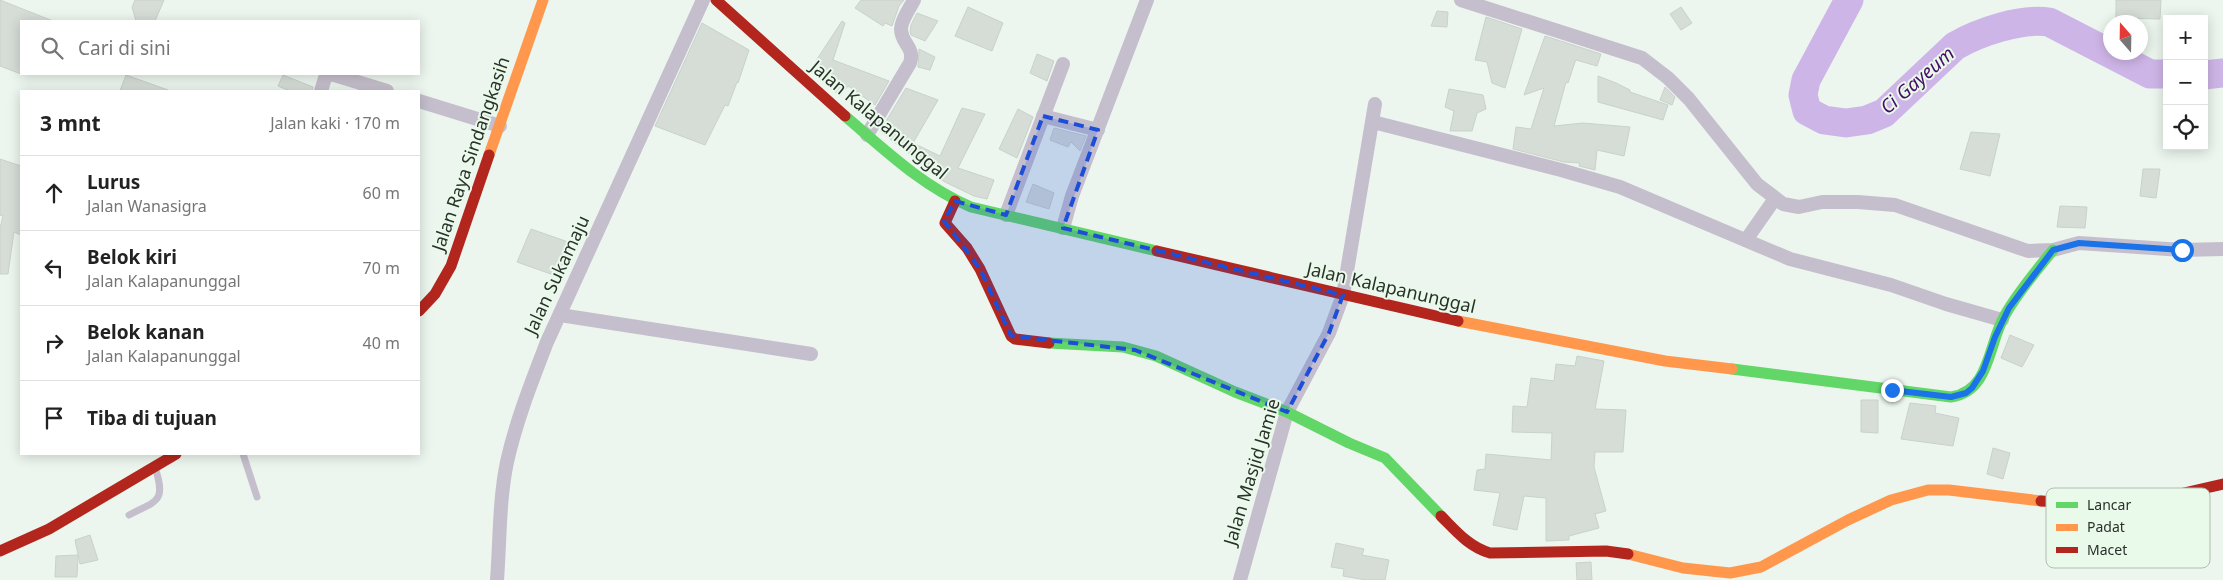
<!DOCTYPE html>
<html lang="id">
<meta charset="utf-8">
<style>
:root{--surface:#fff;--page:#f2f2f2;--text:#222;--muted:#767676;--line:#e0e0e0}
body{margin:0;font-family:"Noto Sans",sans-serif;background:var(--page);color:var(--text)}
.controls{position:absolute;right:15px;top:15px;display:grid;overflow:hidden;border-radius:0px;box-shadow:0 2px 12px #0003}
.controls button{width:45px;height:45px;display:grid;place-items:center;padding:0;border:0;border-bottom:1px solid var(--line);background:var(--surface);color:var(--text);font:25px sans-serif}
.compass{position:absolute;left:2103px;top:15px;width:45px;height:45px;border-radius:50%;background:var(--surface);box-shadow:0 2px 12px #0003;rotate:340deg}
.stop{position:absolute;width:15px;height:15px;margin:-11px;border:4px solid #1a73e8;border-radius:50%;background:#fff}
.stop.end{background:#1a73e8;border-color:#fff;box-shadow:0 1px 5px #0008}
.list{margin:0;padding:0;list-style:none}
h2{display:flex;justify-content:space-between;align-items:center;height:65px;margin:0;padding:0 20px;font-size:21px}
h2 small{font-size:16px;font-weight:400;color:var(--muted)}
.list li{display:grid;grid-template-columns:32px 1fr auto;gap:15px;align-items:center;box-sizing:border-box;height:75px;padding:0 20px;border-top:1px solid var(--line)}
.list b{display:block;font-size:19px;white-space:nowrap}
.list p{margin:0;font-size:16px;white-space:nowrap;color:var(--muted)}
.list em{font-size:16px;font-style:normal;color:var(--muted)}
.icon{flex:none;width:28px;height:28px;fill:none;stroke:currentColor;stroke-width:2;stroke-linecap:round;stroke-linejoin:round}
.map{position:relative;flex:none;width:2223px;height:580px;overflow:hidden}
.search{position:absolute;background:var(--surface);box-shadow:0 2px 12px #0003;left:20px;top:20px;width:400px;height:55px;display:flex;align-items:center;gap:12px;box-sizing:border-box;padding:0 18px;border-radius:0px;color:var(--muted);font-size:19px}
.panel{position:absolute;background:var(--surface);box-shadow:0 2px 12px #0003;left:20px;top:90px;width:400px;height:365px;border-radius:0px}
.map>svg:first-child{display:block}
.lines{fill:none;stroke-linecap:round;stroke-linejoin:round}
.river{stroke:#ceb5e7;stroke-width:29}
.building{fill:#d6ddd7;stroke:#c9d1cb}
.lane{stroke:#c5bfcd;stroke-width:7}
.street{stroke:#c5bfcd;stroke-width:14}
.fast{stroke:#63d668;stroke-width:11}
.slow{stroke:#ff974d;stroke-width:11}
.jam{stroke:#b3261e;stroke-width:11}
.route{stroke:#1a73e8;stroke-width:6}
.marked{fill:#1d4ed8;fill-opacity:0.2;stroke:#1d4ed8;stroke-width:4;stroke-dasharray:10 6;stroke-linejoin:round}
.labels{text-anchor:middle;stroke-width:4;stroke-linejoin:round;paint-order:stroke}
.street-label{font-size:18px;fill:#2a302a;stroke:#e9f9ea}
.water-label{font-size:19px;font-style:italic;fill:#460d67;stroke:#e9f9ea}
.key{fill:#e9f9ea;stroke:#b0bdb0;stroke-width:1}
.key-label{font-size:14px;fill:#2a302a}
</style>
<div class="map">
<svg width="2223" height="580" viewBox="0 0 2223 580">
<rect width="100%" height="100%" fill="#ecf6ee"/>
<g class="lines">
<g class="river">
<path d="M1849 0 1806 80 1803 95 1807 111 1824 120 1846 123 1867 120 1884 113 1955 46C1979 32 2021 18 2049 22L2150 74H2167"/>
<polyline points="2204,75 2223,73"/>
</g>
</g>
<g class="building">
<polygon points="0,0 53,21 21,21 21,74 0,66"/>
<polygon points="135,0 164,0 155,21 136,21 132,7"/>
<polygon points="861,0 904,0 899,6 892,26 885,23 883,26 855,8"/>
<polygon points="2116,0 2161,0 2160,19 2116,18"/>
<polygon points="968,7 1003,23 992,51 955,36"/>
<polygon points="1681,7 1692,23 1681,30 1670,14"/>
<polygon points="1437,11 1448,12 1447,27 1431,26"/>
<polygon points="917,13 938,21 925,41 911,35 910,32 911,25"/>
<polygon points="1486,17 1522,29 1505,88 1492,83 1487,62 1475,60"/>
<polygon points="842,21 845,23 833,60 889,81 875,105 848,86 840,96 810,70"/>
<polygon points="702,23 749,50 738,83 737,82 728,106 725,105 705,145 655,126"/>
<polygon points="1545,36 1601,54 1597,66 1576,60 1575,62 1568,83 1566,82 1554,126 1583,123 1630,127 1624,156 1597,150 1595,170 1579,166 1580,163 1564,162 1513,149 1516,127 1531,129 1544,88 1524,95"/>
<polygon points="919,49 935,57 930,70 918,67"/>
<polygon points="1037,54 1054,61 1047,81 1030,73"/>
<polygon points="126,75 168,90 167,91 120,91"/>
<polygon points="283,75 313,87 312,91 290,91 278,86"/>
<polygon points="1598,76 1616,83 1630,90 1630,92 1668,105 1663,120 1598,102"/>
<polygon points="1665,87 1675,97 1672,105 1660,100"/>
<polygon points="906,88 938,100 913,143 940,156 962,108 985,114 958,168 994,180 987,199 974,196 945,182 920,165 921,163 880,131"/>
<polygon points="1449,89 1483,95 1486,109 1477,113 1472,131 1450,131 1454,111 1445,107"/>
<polygon points="1018,109 1033,117 1017,158 999,149"/>
<polygon points="1054,128 1086,136 1080,151 1071,142 1068,147 1050,140"/>
<polygon points="1971,132 2000,134 1990,176 1960,169"/>
<polygon points="0,159 21,166 21,235 14,232 8,274 0,274 0,228 3,216 0,215"/>
<polygon points="2143,169 2160,169 2156,198 2140,196"/>
<polygon points="1033,184 1054,193 1049,209 1026,202"/>
<polygon points="2060,206 2087,207 2085,228 2057,227"/>
<polygon points="531,229 571,243 562,278 517,262"/>
<polygon points="2010,335 2034,345 2022,367 2001,358"/>
<polygon points="1577,356 1604,361 1595,409 1626,410 1623,452 1595,452 1594,467 1606,511 1595,514 1599,528 1569,536 1569,540 1546,541 1546,498 1524,496 1517,530 1493,525 1500,493 1474,490 1477,470 1485,469 1486,454 1551,460 1552,433 1512,432 1513,406 1527,407 1531,378 1554,381 1556,364 1575,366"/>
<polygon points="1861,400 1878,400 1878,433 1861,432"/>
<polygon points="1910,403 1936,406 1935,413 1959,418 1953,446 1901,439"/>
<polygon points="1993,448 2010,453 2003,479 1987,474"/>
<polygon points="90,535 98,560 80,564 75,540"/>
<polygon points="1336,543 1364,549 1362,555 1389,560 1385,580 1366,580 1343,576 1344,569 1331,567"/>
<polygon points="78,555 77,577 55,577 56,556"/>
<polygon points="1591,562 1592,580 1577,580 1576,563"/>
</g>
<g class="lines">
<g class="lane">
<polyline points="243,454 257,497"/>
<path d="M129 515C158 500 166 502 155 467"/>
</g>
<g class="street">
<polyline points="1461,0 1642,58 1668,78 1689,99 1757,184 1783,204 1799,207 1822,202 1858,202 1895,205 2028,251 2053,250 2079,243 2182,250 2223,249"/>
<polyline points="321,91 325,78 331,74 387,91"/>
<polyline points="419,101 500,126"/>
<polyline points="1043,116 1098,130"/>
<polyline points="1373,122 1561,170 1620,187 1790,259 1891,285 1946,304 2002,320"/>
<path d="M867 135 910 63C915 46 901 44 901 29 901 20 910 8 914 0"/>
<polyline points="1006,215 1063,64"/>
<polyline points="1063,228 1072,196 1147,0"/>
<polyline points="1746,240 1774,200"/>
<polyline points="560,315 811,354"/>
<path d="M497 580C500 541 499 500 507 462 516 421 532 381 547 342L703 0"/>
<polyline points="1240,580 1287,412 1329,333 1343,295 1375,104"/>
</g>
<g class="fast">
<path d="M845 116C885 150 922 186 971 207L1157 251"/>
<polyline points="1049,343 1123,347 1156,356 1235,392 1287,412 1349,443 1385,458 1441,516"/>
<path d="M1732 369 1951 397C1991 391 1988 343 2005 315 2018 292 2036 271 2053 250"/>
</g>
<g class="slow">
<polyline points="489,155 543,0"/>
<polyline points="1458,321 1665,361 1732,369"/>
<polyline points="1628,554 1683,568 1730,573 1761,567 1848,520 1891,500 1928,490 1949,490 2041,501"/>
</g>
<g class="jam">
<polyline points="716,0 845,116"/>
<polyline points="955,201 945,223 967,248 980,269 1011,336 1015,339 1049,343"/>
<polyline points="1157,251 1458,321"/>
<polyline points="419,311 435,294 451,266 489,155"/>
<polyline points="2041,501 2112,505 2149,501 2223,484"/>
<path d="M1441 516C1456 531 1469 547 1490 553L1606 551 1628 554"/>
<polyline points="0,551 49,529 176,454"/>
</g>
</g>
<g class="lines">
<polyline class="route" points="1892,390 1951,397 1966,393 1972,388 1983,371 1995,337 2009,308 2053,250 2079,243 2182,250"/>
</g>
<path class="marked" d="M1043 116 1098 130 1063 228 1343 295 1329 333 1287 412 1135 350 1011 336 980 269 944 221 955 201 1006 215Z"/>
<g class="labels">
<g class="street-label">
<text transform="translate(879 120) rotate(40)" y="6">Jalan Kalapanunggal</text>
<text transform="translate(471 154) rotate(-71)" y="6">Jalan Raya Sindangkasih</text>
<text transform="translate(557 275) rotate(-65)" y="6">Jalan Sukamaju</text>
<text transform="translate(1391 288) rotate(13)" y="6">Jalan Kalapanunggal</text>
<text transform="translate(1252 472) rotate(-73)" y="6">Jalan Masjid Jamie</text>
</g>
<g class="water-label">
<text transform="translate(1917 80) rotate(-41)" y="7">Ci Gayeum</text>
</g>
</g>
<rect x="2046" y="488" width="164" height="80" rx="8" class="key"/>
<rect x="2056" y="502" width="22" height="6" fill="#63d668"/>
<rect x="2056" y="524" width="22" height="7" fill="#ff974d"/>
<rect x="2056" y="547" width="22" height="6" fill="#b3261e"/>
<g class="key-label">
<text x="2087" y="510">Lancar</text>
<text x="2087" y="532">Padat</text>
<text x="2087" y="555">Macet</text>
</g>
</svg>
<div class="controls">
<button>+</button>
<button>−</button>
<button><svg class="icon" aria-label="locate" viewBox="0 0 24 24"><circle cx="12" cy="12" r="6"/><path d="M12 2v4M12 18v4M2 12h4M18 12h4"/></svg></button>
</div>
<svg class="compass" viewBox="-18 -18 36 36"><path d="M0-13l5 13h-10z" fill="#e53935"/><path d="M0 13l5-13h-10z" fill="#767676"/></svg>
<div class="stop" style="left:2182px;top:250px"></div>
<div class="stop end" style="left:1892px;top:390px"></div>
<div class="search"><svg class="icon" aria-label="search" viewBox="0 0 24 24"><circle cx="10" cy="10" r="6"/><path d="M15 15l6 6"/></svg>Cari di sini</div>
<section class="panel">
<h2>3 mnt<small>Jalan kaki · 170 m</small></h2>
<ul class="list">
<li><svg class="icon" aria-label="ahead" viewBox="0 0 24 24"><path d="M12 20V5M6 11l6-6 6 6"/></svg><div><b>Lurus</b><p>Jalan Wanasigra</p></div><em>60 m</em></li>
<li><svg class="icon" aria-label="left" viewBox="0 0 24 24"><path d="M17 20v-9H6M10 6l-5 5 5 5"/></svg><div><b>Belok kiri</b><p>Jalan Kalapanunggal</p></div><em>70 m</em></li>
<li><svg class="icon" aria-label="right" viewBox="0 0 24 24"><path d="M7 20v-9h11M14 6l5 5-5 5"/></svg><div><b>Belok kanan</b><p>Jalan Kalapanunggal</p></div><em>40 m</em></li>
<li><svg class="icon" aria-label="arrive" viewBox="0 0 24 24"><path d="M6 21V4h12l-3 4 3 4H6"/></svg><div><b>Tiba di tujuan</b></div></li>
</ul>
</section>
</div>
